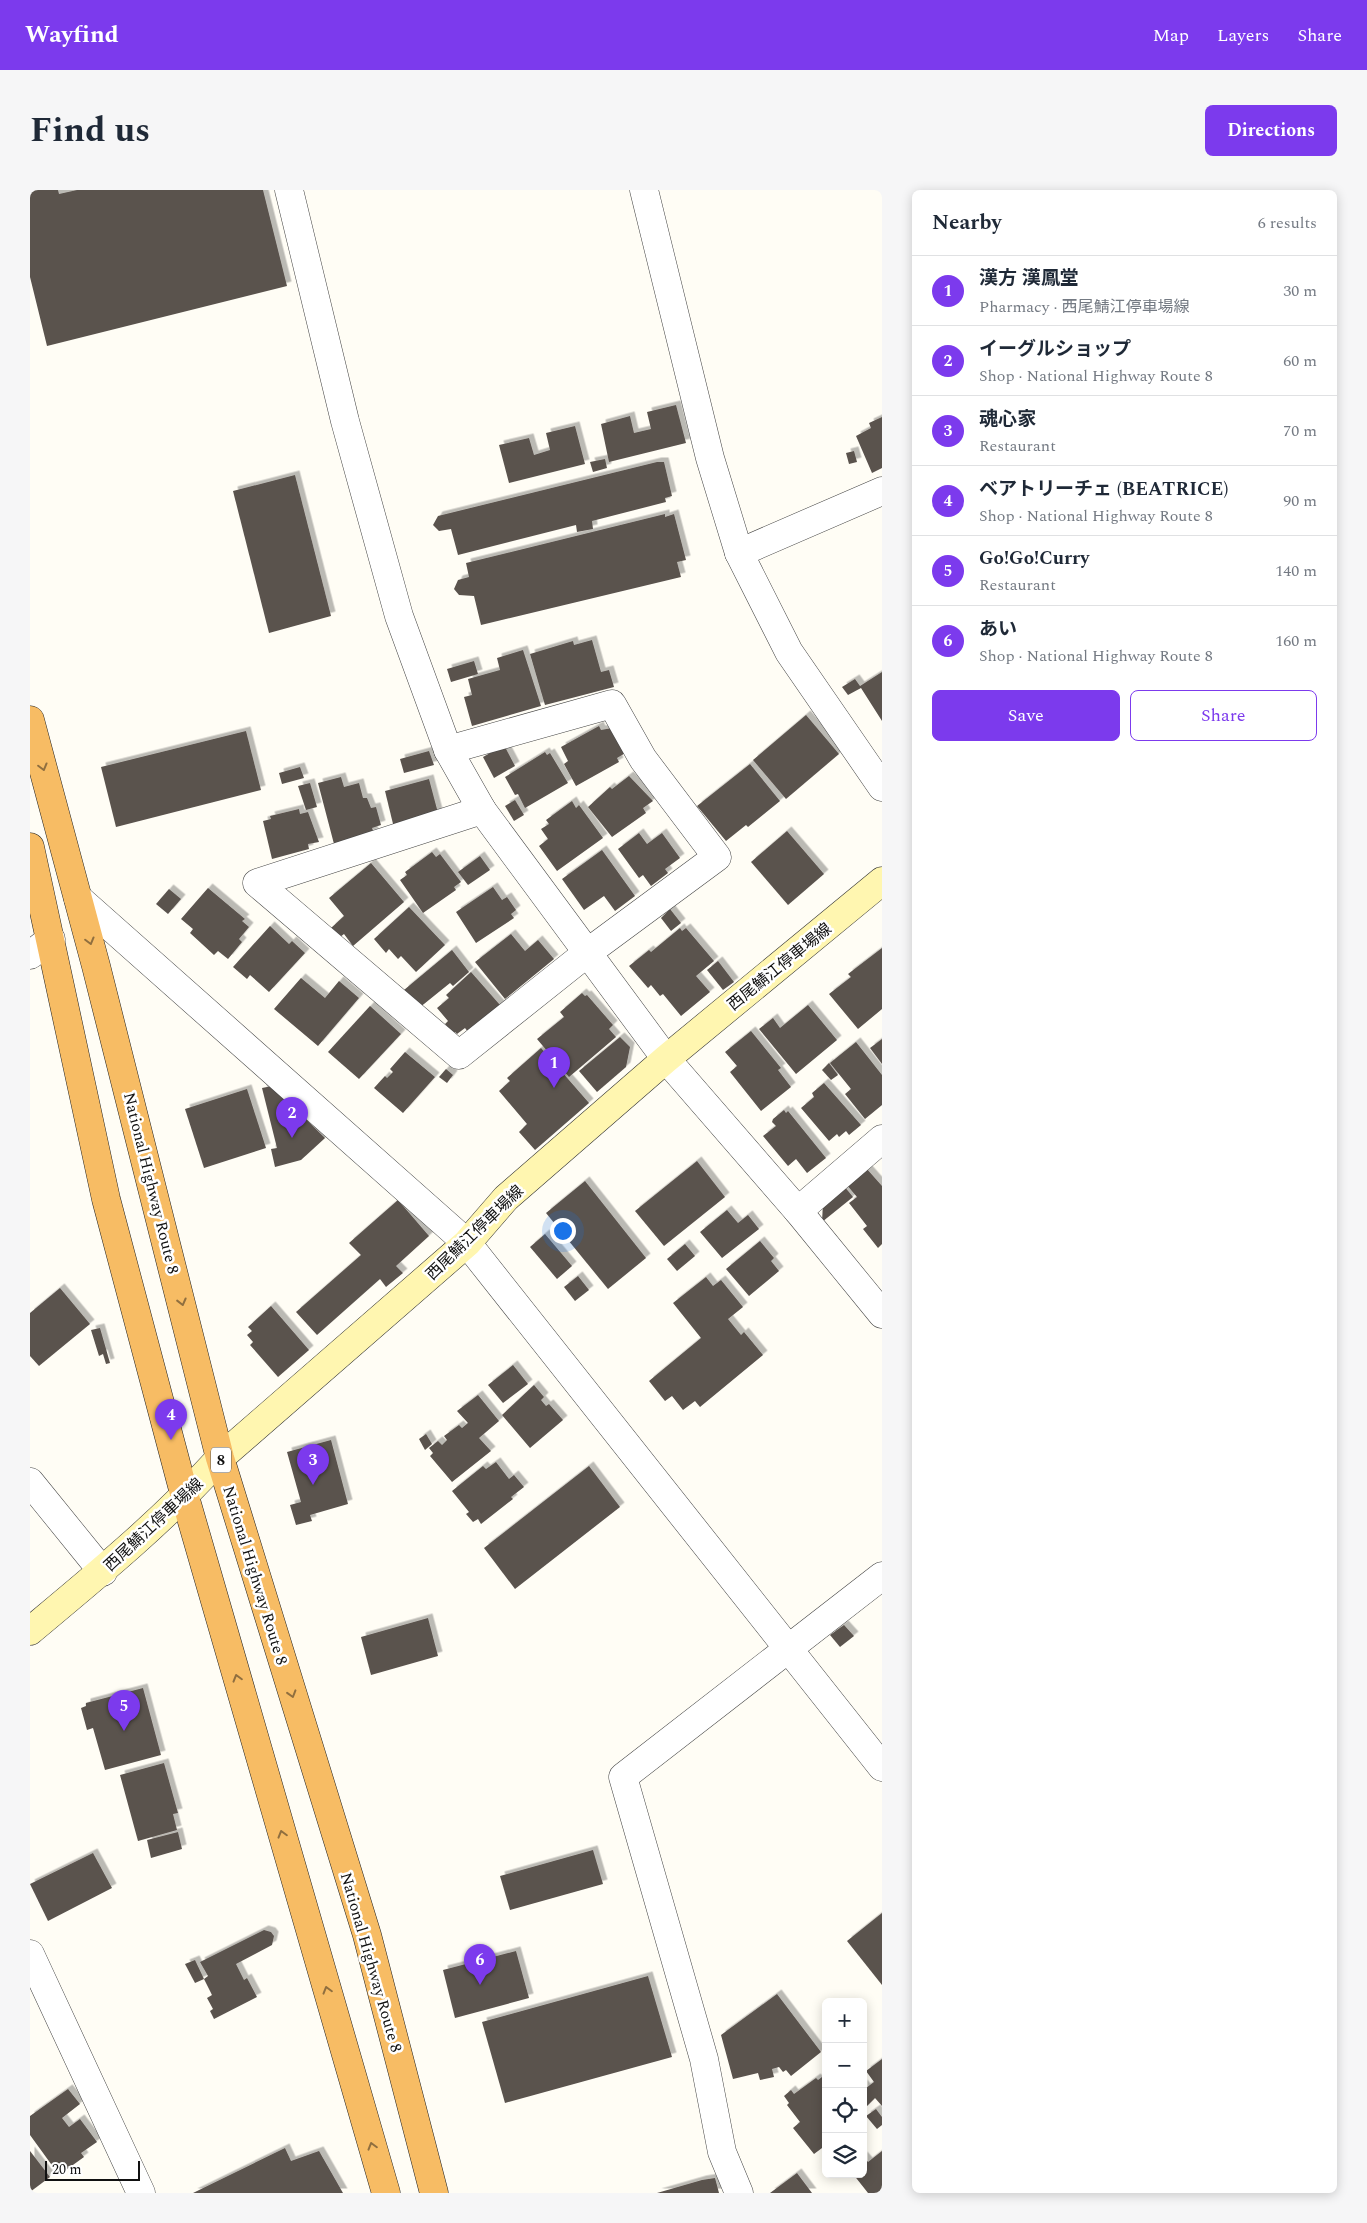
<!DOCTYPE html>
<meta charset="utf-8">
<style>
:root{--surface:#fff;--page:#f6f6f7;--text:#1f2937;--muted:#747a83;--line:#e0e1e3;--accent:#7c3aed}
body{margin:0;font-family:Spectral,"Noto Sans JP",serif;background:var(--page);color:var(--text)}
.controls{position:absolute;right:15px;bottom:15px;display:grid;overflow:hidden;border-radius:8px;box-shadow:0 2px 12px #0003}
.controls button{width:45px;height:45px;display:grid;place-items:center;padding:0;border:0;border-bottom:1px solid var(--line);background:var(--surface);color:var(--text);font:25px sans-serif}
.scale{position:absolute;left:15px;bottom:12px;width:95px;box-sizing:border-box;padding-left:5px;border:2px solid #111;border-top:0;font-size:14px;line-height:18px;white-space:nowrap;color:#111;-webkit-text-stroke:4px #fff;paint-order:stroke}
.you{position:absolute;left:532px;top:1040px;width:18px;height:18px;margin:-12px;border:4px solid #fff;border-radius:50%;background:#1a73e8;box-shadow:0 0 0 8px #1a73e833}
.badge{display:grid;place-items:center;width:32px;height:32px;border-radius:50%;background:var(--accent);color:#fff;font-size:16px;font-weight:700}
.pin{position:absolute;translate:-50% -41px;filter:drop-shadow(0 1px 2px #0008)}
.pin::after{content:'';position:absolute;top:26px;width:18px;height:15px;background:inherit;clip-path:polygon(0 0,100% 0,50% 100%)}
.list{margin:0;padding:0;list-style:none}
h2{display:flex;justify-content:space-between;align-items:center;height:65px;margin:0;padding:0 20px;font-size:21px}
h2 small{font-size:16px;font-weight:400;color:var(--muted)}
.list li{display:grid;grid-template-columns:32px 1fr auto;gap:15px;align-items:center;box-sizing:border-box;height:70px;padding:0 20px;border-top:1px solid var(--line)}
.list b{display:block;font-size:19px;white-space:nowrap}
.list p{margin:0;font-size:16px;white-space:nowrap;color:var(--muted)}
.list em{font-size:16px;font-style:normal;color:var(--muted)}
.actions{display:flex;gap:10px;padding:15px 20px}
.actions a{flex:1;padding:11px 0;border:1px solid var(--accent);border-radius:8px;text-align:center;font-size:18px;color:var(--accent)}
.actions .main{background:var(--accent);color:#fff}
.icon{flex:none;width:28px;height:28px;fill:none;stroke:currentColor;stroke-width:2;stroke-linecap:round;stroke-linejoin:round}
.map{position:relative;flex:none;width:852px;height:2003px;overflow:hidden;border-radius:8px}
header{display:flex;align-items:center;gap:30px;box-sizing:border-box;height:70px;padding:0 25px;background:var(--accent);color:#fff}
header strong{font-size:24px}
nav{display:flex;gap:28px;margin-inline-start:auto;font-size:18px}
.intro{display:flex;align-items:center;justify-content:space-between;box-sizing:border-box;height:120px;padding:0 30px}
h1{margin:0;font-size:35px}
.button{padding:12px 22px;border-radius:8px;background:var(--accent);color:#fff;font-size:18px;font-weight:700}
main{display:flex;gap:30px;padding:0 30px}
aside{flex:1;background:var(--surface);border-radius:8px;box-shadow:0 2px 12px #0003}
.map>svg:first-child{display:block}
.building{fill:#5a524d;filter:url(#shadow)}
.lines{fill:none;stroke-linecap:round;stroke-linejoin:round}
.minor-casing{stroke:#444;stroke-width:29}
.tertiary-casing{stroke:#444;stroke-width:29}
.secondary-casing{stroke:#333;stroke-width:29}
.trunk-casing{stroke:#222;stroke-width:29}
.minor{stroke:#fff;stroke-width:28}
.tertiary{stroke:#fff;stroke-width:28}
.secondary{stroke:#fff6b0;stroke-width:28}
.trunk{stroke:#f7bc64;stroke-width:28}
.oneway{stroke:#906f3f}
.labels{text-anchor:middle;stroke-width:5;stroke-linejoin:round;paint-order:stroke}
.shield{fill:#fff;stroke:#585858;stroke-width:1}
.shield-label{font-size:15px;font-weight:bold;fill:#111}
.street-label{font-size:16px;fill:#111;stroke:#fff}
</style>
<header>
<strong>Wayfind</strong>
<nav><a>Map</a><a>Layers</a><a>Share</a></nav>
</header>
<div class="intro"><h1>Find us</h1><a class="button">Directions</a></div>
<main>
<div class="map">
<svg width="852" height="2003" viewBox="0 0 852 2003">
<defs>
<filter id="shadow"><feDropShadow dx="4.5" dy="-4.5" stdDeviation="0" flood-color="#0004"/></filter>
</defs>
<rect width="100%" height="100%" fill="#fffdf5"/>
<g class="building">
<polygon points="0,0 28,0 29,4 47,0 233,0 257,96 17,156 0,87"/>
<polygon points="646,215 656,253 579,272 571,234 600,226 604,243 621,239 617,222"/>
<polygon points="852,227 852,278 842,283 826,246 841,238 839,233"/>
<polygon points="545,236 555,274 479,293 469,255 499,248 504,265 520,260 516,243"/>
<polygon points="824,261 827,272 819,274 816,263"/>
<polygon points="575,269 577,278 563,282 560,272"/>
<polygon points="627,272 634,272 642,306 635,308 636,312 562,331 563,339 547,342 546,335 428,365 421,339 409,341 403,335 408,326"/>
<polygon points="265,285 301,426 239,443 203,301"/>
<polygon points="635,324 635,327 644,324 656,370 647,372 651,387 451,435 444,406 429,405 424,399 428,390 439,387 436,373"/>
<polygon points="562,450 571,482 579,480 584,497 515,515 500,464 543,451 544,455"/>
<polygon points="493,460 511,516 442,536 434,507 442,505 438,489 470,480 467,468"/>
<polygon points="444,471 448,484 421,492 417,479"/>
<polygon points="852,482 852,531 831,498 818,505 812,497 825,489 830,496"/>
<polygon points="776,525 809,564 756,609 723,570"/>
<polygon points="569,536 571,540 582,538 597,562 587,568 589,572 546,596 534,574 538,571 531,557"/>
<polygon points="216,541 231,600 86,637 71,577"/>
<polygon points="474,555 485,576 464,588 453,567"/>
<polygon points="399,561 404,575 374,583 370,569"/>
<polygon points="515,562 517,565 520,563 538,593 495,618 488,604 485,605 475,587"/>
<polygon points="720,574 750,611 718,637 716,635 696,651 667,616"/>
<polygon points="270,577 274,588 252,594 249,583"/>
<polygon points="599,586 623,611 613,618 616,623 582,647 558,617 580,597 582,599"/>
<polygon points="311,587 314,597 329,593 333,608 337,608 341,618 346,617 351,635 342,638 344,643 304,654 288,593"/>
<polygon points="399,589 408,623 364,638 355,601"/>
<polygon points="280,593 287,617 276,620 268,596"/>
<polygon points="485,610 494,625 484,631 475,616"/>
<polygon points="542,611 546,618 549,615 573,648 527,681 509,656 518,649 511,639 519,634 516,630"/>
<polygon points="269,619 270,624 278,622 289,652 278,654 279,659 242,669 233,631 241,629 240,626"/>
<polygon points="757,641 794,684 758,715 721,672"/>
<polygon points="609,643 617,654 632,643 650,668 635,679 638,683 621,696 613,685 609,688 588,659"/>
<polygon points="572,660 605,706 585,721 574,706 554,720 532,689"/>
<polygon points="402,662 406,667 410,664 431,692 424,697 426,700 393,723 370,690 377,685 375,682"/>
<polygon points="450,666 460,680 438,695 428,682"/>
<polygon points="341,673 374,712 323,756 314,744 310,747 301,738 314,726 299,708"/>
<polygon points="463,697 472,710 477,707 486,720 481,724 484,728 446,753 426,722"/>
<polygon points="178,698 215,729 212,731 219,737 209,749 212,752 198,769 188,761 184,765 160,743 163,739 151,729"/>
<polygon points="139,699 151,709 138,724 126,714"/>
<polygon points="379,717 415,755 386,782 371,766 368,769 359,759 356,763 344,749"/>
<polygon points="640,719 651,733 641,741 631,728"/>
<polygon points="240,736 259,754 262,751 275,763 239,802 220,785 217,789 203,777"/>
<polygon points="650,738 652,741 656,738 684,771 666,786 680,802 651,826 633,804 630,806 621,795 618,798 599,776 619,760 621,762"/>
<polygon points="481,744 495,761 508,750 524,769 475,809 445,772"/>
<polygon points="852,758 852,819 828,839 799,804 821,787 818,784"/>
<polygon points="422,760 439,782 423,796 420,793 389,818 374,800"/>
<polygon points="688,771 704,792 693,800 677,780"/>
<polygon points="441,782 470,815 438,842 435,838 427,844 425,842 423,844 415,834 418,831 407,818 419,808 416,805"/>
<polygon points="271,788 295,808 309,791 329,808 288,856 244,819"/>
<polygon points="552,803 555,806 557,805 583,835 579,839 586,847 539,887 507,849 534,827 530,822"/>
<polygon points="778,815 807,850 766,884 729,839 743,828 750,838"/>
<polygon points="340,816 371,844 329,889 298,862"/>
<polygon points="721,841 751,878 748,880 761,897 731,921 700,882 707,876 695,862"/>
<polygon points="590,847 600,857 596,877 567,902 549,881"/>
<polygon points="852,849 852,874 840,858"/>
<polygon points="826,852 852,885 852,915 835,929 815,904 821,899 800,873"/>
<polygon points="511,858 559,913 505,960 489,942 497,934 469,901 480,891 477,888"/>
<polygon points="375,862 405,887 373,923 344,898 355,886 357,888 363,882 360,879"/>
<polygon points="799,873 808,885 801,890 792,880"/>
<polygon points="416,879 423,885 417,893 409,887"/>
<polygon points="794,893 831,935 819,945 816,941 809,947 807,944 799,951 771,918 784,907 782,903"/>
<polygon points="242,896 295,948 271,970 245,977 241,959 247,958 232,898"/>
<polygon points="217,899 236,958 174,978 155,919"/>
<polygon points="754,920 756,923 758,921 796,968 777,983 766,969 758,976 733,946 746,936 742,932 743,929"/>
<polygon points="667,971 695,1007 634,1056 605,1021"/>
<polygon points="836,978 852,996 852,1054 848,1058 833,1039 837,1036 819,1013 827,1007 816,994"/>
<polygon points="555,991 616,1068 578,1099 516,1023"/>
<polygon points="814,996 823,1007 792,1032 793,1013"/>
<polygon points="368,1010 399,1046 366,1076 373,1083 356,1097 350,1089 287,1145 266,1122 331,1065 319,1053"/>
<polygon points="697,1020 708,1033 718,1025 729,1039 692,1068 670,1042"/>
<polygon points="515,1044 542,1076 527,1089 500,1057"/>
<polygon points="730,1051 744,1068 741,1071 749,1081 719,1106 696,1079"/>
<polygon points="655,1054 665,1066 647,1081 637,1069"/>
<polygon points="548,1086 559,1100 545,1111 534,1097"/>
<polygon points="676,1087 683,1096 691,1090 713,1117 698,1129 711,1145 714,1142 733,1165 670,1217 665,1211 653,1220 642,1206 635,1211 619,1191 671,1148 643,1113"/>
<polygon points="30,1098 60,1134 9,1176 0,1166 0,1123"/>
<polygon points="241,1116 279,1160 248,1187 220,1155 223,1152 217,1145 222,1141 218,1137"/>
<polygon points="70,1138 80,1173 76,1174 73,1164 69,1166 61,1140"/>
<polygon points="483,1175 498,1194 473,1213 458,1195"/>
<polygon points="504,1195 514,1207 511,1210 516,1216 519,1214 533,1230 500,1258 472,1225"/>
<polygon points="448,1205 469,1231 449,1248 461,1261 422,1292 400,1266 403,1263 399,1258 408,1251 412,1255 417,1250 414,1246 429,1235 432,1238 438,1233 427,1221"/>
<polygon points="396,1244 402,1254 395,1260 389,1249"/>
<polygon points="301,1250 318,1314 280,1325 282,1331 266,1335 260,1315 271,1312 257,1262"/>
<polygon points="466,1272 479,1289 484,1285 494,1297 481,1307 483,1309 451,1334 448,1329 443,1332 436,1324 439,1322 422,1301 453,1276 456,1279"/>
<polygon points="559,1276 590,1317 485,1399 454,1358"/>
<polygon points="398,1428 408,1466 341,1485 331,1447"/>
<polygon points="814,1435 824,1446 810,1457 800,1445"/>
<polygon points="113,1498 131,1565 75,1580 63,1538 57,1540 51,1518 56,1516 56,1513"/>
<polygon points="134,1573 148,1623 143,1624 147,1640 108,1651 90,1585"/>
<polygon points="148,1642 152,1659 121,1668 117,1650"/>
<polygon points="563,1660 573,1694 480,1720 470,1686"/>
<polygon points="63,1663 82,1698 18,1731 0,1694"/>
<polygon points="852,1723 852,1795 817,1751"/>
<polygon points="234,1740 241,1742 244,1746 242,1755 206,1774 214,1790 217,1788 227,1807 184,1829 180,1821 183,1819 177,1808 182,1805 174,1789 178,1786 170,1772"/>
<polygon points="486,1761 499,1808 425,1828 413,1780"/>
<polygon points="165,1770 174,1789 165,1793 155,1774"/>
<polygon points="618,1786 642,1867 475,1913 452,1832"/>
<polygon points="747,1804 791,1862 761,1886 756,1880 753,1882 749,1877 742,1879 744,1887 730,1890 728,1883 703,1889 691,1845"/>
<polygon points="852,1869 852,1916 845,1908 833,1920 833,1894 836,1898 844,1892 836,1881"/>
<polygon points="796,1884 796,1955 784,1964 763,1938 770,1932 757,1915 759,1913 754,1906 761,1900 764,1904 786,1888 788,1890"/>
<polygon points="38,1899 50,1914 32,1928 39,1937 50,1929 67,1952 51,1963 54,1967 29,1985 0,1945 0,1926"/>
<polygon points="846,1919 852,1927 852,1935 847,1939 836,1926"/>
<polygon points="255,1958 261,1971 289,1961 313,2003 163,2003"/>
<polygon points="0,1961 20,1987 0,2002"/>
<polygon points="852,1961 852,2003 838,2003 823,1984 833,1984 833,1966 838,1972"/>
<polygon points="767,1983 782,2003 740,2003"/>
<polygon points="685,1988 689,2003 627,2003 672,1990"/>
</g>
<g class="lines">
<defs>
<g id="minor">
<polyline points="259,0 315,231 369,426 418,560 452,620 636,869 768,1021 852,1124"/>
<polyline points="614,0 680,268 709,363 759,462 852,597"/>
<polyline points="709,363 852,301"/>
<polyline points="418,560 582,514 613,569 687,667 557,763 429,865 227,693 452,620"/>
<polyline points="0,765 21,749"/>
<polyline points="768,1021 852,949"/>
<polyline points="0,1292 73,1382"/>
<polyline points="0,1764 111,2003"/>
<polyline points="709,2003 692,1962 674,1869 593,1587 852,1386"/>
</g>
<polyline id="tertiary" points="48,708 437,1053 852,1577"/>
<path id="secondary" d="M0 1441C66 1386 132 1332 190 1268L437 1053 476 1008 636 869 852 691"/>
<g id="trunk">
<polyline points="0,530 66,776 190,1268 337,1745 404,2003"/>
<polyline points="0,657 76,1009 155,1307 356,2003"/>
</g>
</defs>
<use href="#minor" class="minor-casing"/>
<use href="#tertiary" class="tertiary-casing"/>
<use href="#secondary" class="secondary-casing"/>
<use href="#trunk" class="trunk-casing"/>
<use href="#minor" class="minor"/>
<use href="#tertiary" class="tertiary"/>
<use href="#secondary" class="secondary"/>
<use href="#trunk" class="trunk"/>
</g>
<defs><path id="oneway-chevron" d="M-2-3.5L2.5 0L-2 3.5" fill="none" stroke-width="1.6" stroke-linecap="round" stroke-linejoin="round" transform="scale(1.25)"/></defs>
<g class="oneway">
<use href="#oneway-chevron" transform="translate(13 577) rotate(75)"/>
<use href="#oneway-chevron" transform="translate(60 751) rotate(75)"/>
<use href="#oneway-chevron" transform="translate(152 1112) rotate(76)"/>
<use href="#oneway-chevron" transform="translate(207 1488) rotate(-106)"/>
<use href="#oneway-chevron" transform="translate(262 1504) rotate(73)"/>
<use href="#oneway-chevron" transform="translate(252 1644) rotate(-106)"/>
<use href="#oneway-chevron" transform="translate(297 1800) rotate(-106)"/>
<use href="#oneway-chevron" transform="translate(342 1956) rotate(-106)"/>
</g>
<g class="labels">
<rect class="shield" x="181" y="1257.5" width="20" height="25" rx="4"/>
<g class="shield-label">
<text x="191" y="1275">8</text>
</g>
<g class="street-label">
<text transform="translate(749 776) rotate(-39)" y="6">西尾鯖江停車場線</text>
<text transform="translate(122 993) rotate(76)" y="6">National Highway Route 8</text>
<text transform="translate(444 1042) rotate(-44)" y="6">西尾鯖江停車場線</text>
<text transform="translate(123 1334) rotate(-43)" y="6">西尾鯖江停車場線</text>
<text transform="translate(226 1385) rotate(73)" y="6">National Highway Route 8</text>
<text transform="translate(342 1772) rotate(74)" y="6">National Highway Route 8</text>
</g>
</g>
</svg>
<div class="controls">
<button>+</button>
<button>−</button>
<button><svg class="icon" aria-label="locate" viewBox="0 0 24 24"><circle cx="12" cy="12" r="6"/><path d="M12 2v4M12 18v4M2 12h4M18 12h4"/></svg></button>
<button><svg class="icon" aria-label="layers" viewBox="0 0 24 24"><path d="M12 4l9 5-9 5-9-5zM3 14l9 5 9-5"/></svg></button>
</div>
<div class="scale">20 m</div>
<div class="you"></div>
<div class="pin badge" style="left:524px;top:898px">1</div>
<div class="pin badge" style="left:262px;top:948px">2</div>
<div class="pin badge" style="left:283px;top:1295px">3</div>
<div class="pin badge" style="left:141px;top:1250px">4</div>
<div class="pin badge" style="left:94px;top:1541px">5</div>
<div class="pin badge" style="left:450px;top:1795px">6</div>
</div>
<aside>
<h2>Nearby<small>6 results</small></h2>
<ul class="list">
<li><span class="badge">1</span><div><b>漢方 漢鳳堂</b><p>Pharmacy · 西尾鯖江停車場線</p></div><em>30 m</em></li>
<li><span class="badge">2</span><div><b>イーグルショップ</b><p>Shop · National Highway Route 8</p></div><em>60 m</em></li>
<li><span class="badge">3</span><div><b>魂心家</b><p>Restaurant</p></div><em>70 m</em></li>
<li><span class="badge">4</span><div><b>ベアトリーチェ (BEATRICE)</b><p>Shop · National Highway Route 8</p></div><em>90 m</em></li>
<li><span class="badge">5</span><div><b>Go!Go!Curry</b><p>Restaurant</p></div><em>140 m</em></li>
<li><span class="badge">6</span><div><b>あい</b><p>Shop · National Highway Route 8</p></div><em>160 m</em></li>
</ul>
<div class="actions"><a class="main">Save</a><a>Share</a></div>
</aside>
</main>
